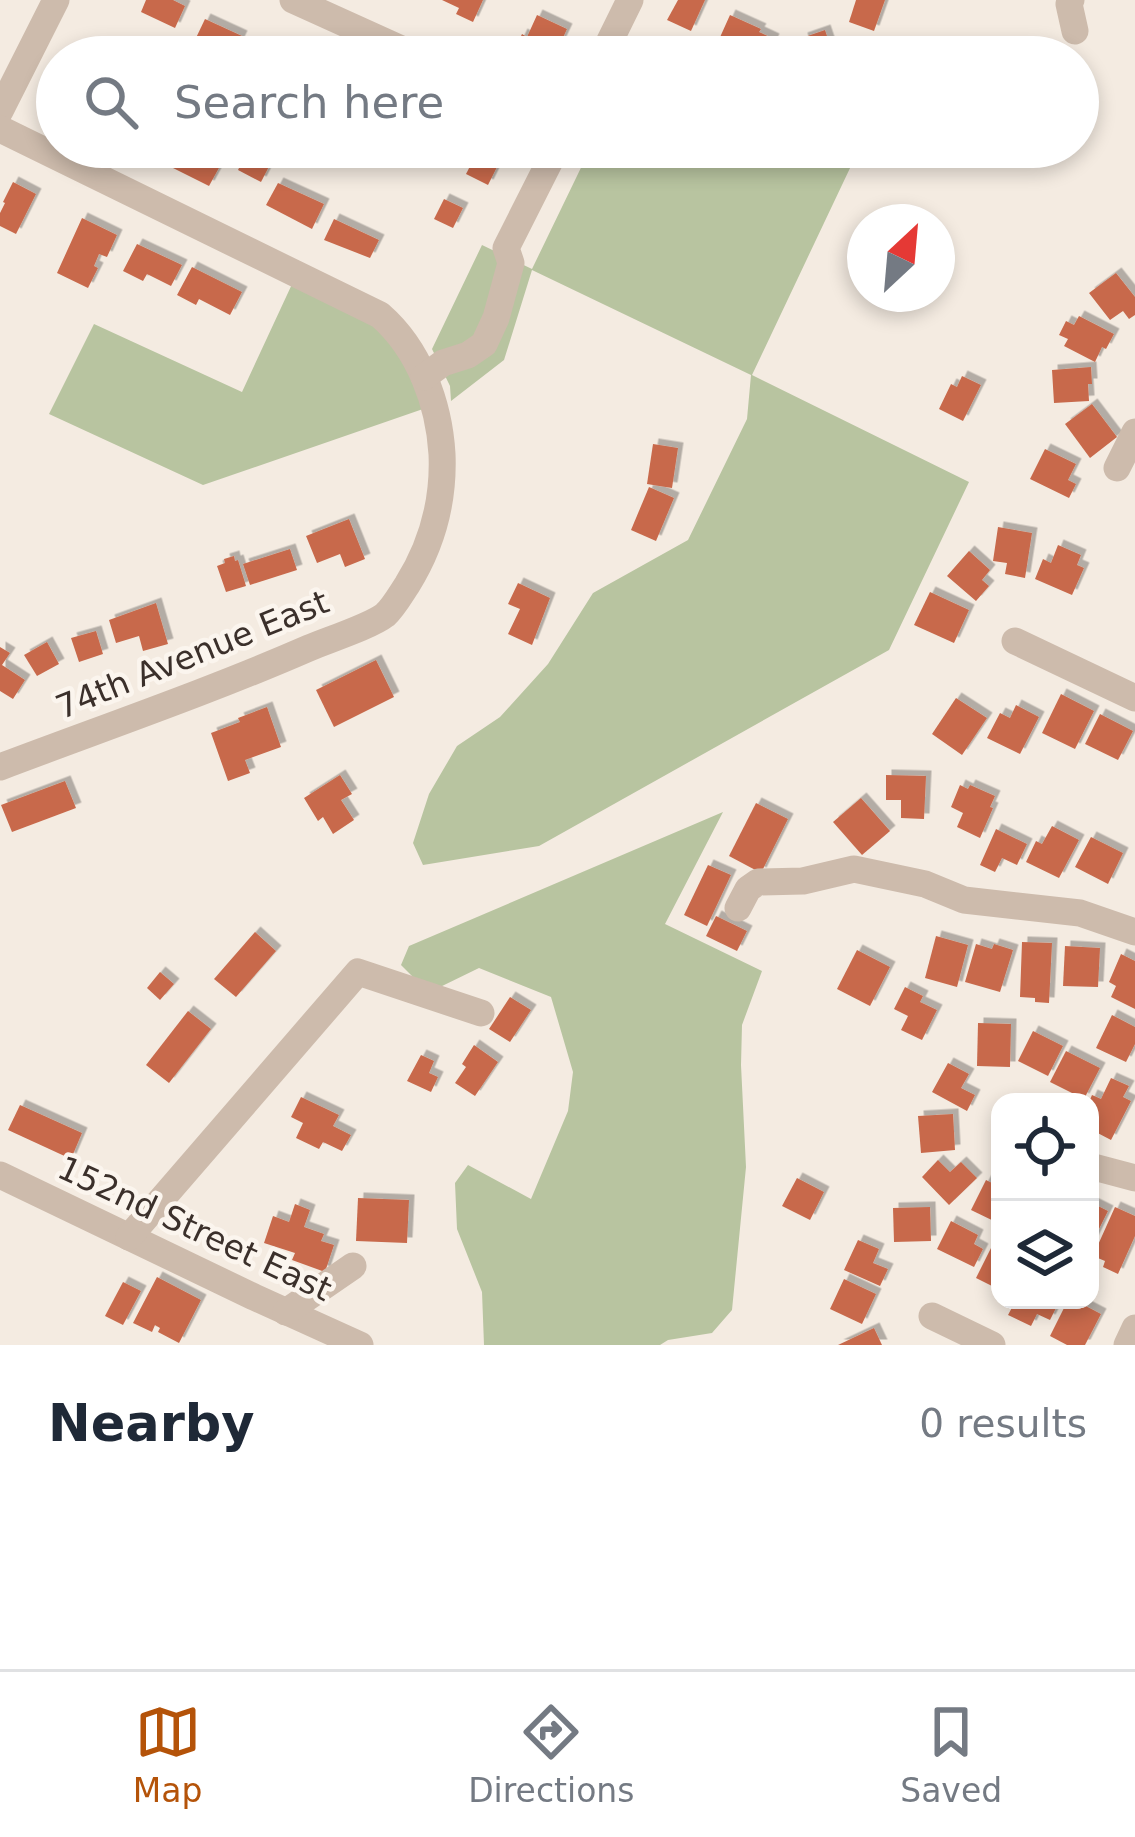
<!DOCTYPE html>
<style>
:root{--surface:#fff;--page:#f6f6f7;--text:#1f2937;--muted:#747a83;--line:#e0e1e3;--accent:#b45309}
body{margin:0;font-family:"DejaVu Sans",sans-serif;background:var(--page);color:var(--text)}
.controls{position:absolute;right:36px;bottom:36px;display:grid;overflow:hidden;border-radius:24px;box-shadow:0 6px 18px #0003}
.controls button{width:108px;height:108px;display:grid;place-items:center;padding:0;border:0;border-bottom:3px solid var(--line);background:var(--surface);color:var(--text);font:60px sans-serif}
.compass{position:absolute;left:847px;top:204px;width:108px;height:108px;border-radius:50%;background:var(--surface);box-shadow:0 6px 18px #0003;rotate:26deg}
.list{margin:0;padding:0;list-style:none}
h2{display:flex;justify-content:space-between;align-items:center;height:156px;margin:0;padding:0 48px;font-size:51px}
h2 small{font-size:39px;font-weight:400;color:var(--muted)}
.icon{flex:none;width:66px;height:66px;fill:none;stroke:currentColor;stroke-width:2;stroke-linecap:round;stroke-linejoin:round}
.map{position:relative;flex:none;width:1135px;height:1345px;overflow:hidden}
.search{position:absolute;background:var(--surface);box-shadow:0 6px 18px #0003;left:36px;right:36px;top:36px;height:132px;display:flex;align-items:center;gap:30px;box-sizing:border-box;padding:0 42px;border-radius:66px;color:var(--muted);font-size:45px}
.sheet{height:324px;background:var(--surface)}
nav{display:flex;justify-content:space-around;align-items:center;box-sizing:border-box;height:168px;border-top:3px solid var(--line);background:var(--surface);font-size:33px;color:var(--muted)}
nav a{display:grid;justify-items:center;gap:6px}
nav .on{color:var(--accent)}
.map>svg:first-child{display:block}
.green{fill:#b8c4a0}
.building{fill:#c8694b;filter:url(#shadow)}
.lines{fill:none;stroke-linecap:round;stroke-linejoin:round}
.minor{stroke:#cdbbac;stroke-width:27}
.labels{text-anchor:middle;stroke-width:9;stroke-linejoin:round;paint-order:stroke}
.street-label{font-size:33px;fill:#3b302b;stroke:#fbf5ee}
</style>
<div class="map">
<svg width="1135" height="1345" viewBox="0 0 1135 1345">
<defs>
<filter id="shadow"><feDropShadow dx="5.5" dy="-5.5" stdDeviation="0" flood-color="#0004"/></filter>
</defs>
<rect width="100%" height="100%" fill="#f4ebe1"/>
<g class="green">
<polygon points="591,147 860,147 752,375 969,482 889,650 539,846 423,865 413,843 429,794 457,746 500,717 548,664 593,593 688,540 747,419 751,375 532,270 504,360 451,401 450,386 432,349 482,245 532,269"/>
<polygon points="293,282 373,321 407,357 423,409 203,485 49,414 94,324 242,392"/>
<polygon points="723,812 665,924 762,971 742,1025 741,1065 746,1167 732,1310 712,1333 668,1340 660,1345 484,1345 482,1292 457,1229 455,1183 468,1165 531,1199 568,1111 573,1072 551,997 479,968 438,988 418,982 401,965 409,946"/>
</g>
<g class="building">
<polygon points="146,0 173,0 185,6 175,28 141,12"/>
<polygon points="442,0 483,0 473,22 456,14 459,8"/>
<polygon points="678,0 705,0 691,31 667,20"/>
<polygon points="856,0 885,0 874,31 849,22"/>
<polygon points="537,15 567,29 554,57 545,55 544,57 526,57 514,51 522,34 527,37"/>
<polygon points="730,15 761,29 759,32 774,39 766,57 755,57 735,48 731,57 712,55"/>
<polygon points="205,19 242,36 232,57 195,40"/>
<polygon points="825,30 834,57 802,57 799,47 804,46 802,38"/>
<polygon points="166,147 182,147 220,166 209,186 159,161"/>
<polygon points="250,147 269,147 277,151 261,182 238,170"/>
<polygon points="480,147 507,147 488,185 466,174"/>
<polygon points="13,182 36,194 16,234 0,226 0,213 5,203 3,202"/>
<polygon points="278,183 324,204 312,229 266,205"/>
<polygon points="444,199 463,208 453,228 434,219"/>
<polygon points="82,218 117,235 107,257 99,254 94,266 98,268 88,288 57,273"/>
<polygon points="334,219 379,240 370,258 324,240"/>
<polygon points="137,244 182,265 171,286 147,274 143,281 123,271"/>
<polygon points="192,267 242,292 230,315 199,299 196,305 177,295"/>
<polygon points="1116,273 1135,297 1135,315 1129,319 1123,311 1110,320 1089,293"/>
<polygon points="1079,316 1114,334 1106,349 1102,347 1095,362 1064,346 1068,339 1059,335 1066,321 1074,325"/>
<polygon points="1091,367 1092,384 1088,384 1089,401 1054,403 1052,370"/>
<polygon points="962,376 981,385 963,421 939,409 951,384 957,387"/>
<polygon points="1092,404 1117,437 1090,458 1065,424"/>
<polygon points="653,444 678,448 672,488 647,484"/>
<polygon points="1045,449 1076,464 1068,480 1076,484 1069,498 1030,479"/>
<polygon points="649,487 674,498 656,541 631,530"/>
<polygon points="349,519 365,559 345,567 340,554 317,563 306,536"/>
<polygon points="998,527 1032,533 1025,578 1005,574 1007,563 993,561"/>
<polygon points="1058,545 1081,555 1077,565 1084,568 1072,595 1035,579 1043,559 1051,563"/>
<polygon points="290,549 297,570 250,585 243,564"/>
<polygon points="969,551 990,570 982,580 989,586 976,601 947,576"/>
<polygon points="234,556 235,561 238,560 246,586 226,592 217,566 225,563 224,559"/>
<polygon points="518,583 550,598 532,645 508,634 520,609 508,604"/>
<polygon points="930,592 969,610 954,643 914,625"/>
<polygon points="156,603 168,644 143,651 139,636 116,643 109,620"/>
<polygon points="96,631 103,654 79,662 71,638"/>
<polygon points="47,642 59,664 37,676 24,655"/>
<polygon points="0,647 10,653 2,665 25,680 13,699 0,691"/>
<polygon points="376,660 394,697 334,727 316,690"/>
<polygon points="1061,694 1094,711 1075,749 1042,733"/>
<polygon points="956,698 987,718 962,755 932,734"/>
<polygon points="1016,705 1039,717 1020,754 987,738 1000,713 1010,718"/>
<polygon points="267,707 281,747 245,760 250,773 228,781 211,733 240,722 238,718"/>
<polygon points="1100,714 1133,731 1118,760 1085,744"/>
<polygon points="340,775 352,794 341,800 354,820 333,834 323,817 318,821 304,798"/>
<polygon points="886,775 926,776 924,819 901,818 901,800 886,800"/>
<polygon points="65,781 76,808 12,832 1,805"/>
<polygon points="960,785 968,789 970,785 995,796 990,807 993,808 980,838 957,827 963,813 951,807"/>
<polygon points="861,798 890,831 862,855 833,822"/>
<polygon points="756,803 788,819 761,873 729,856"/>
<polygon points="1052,826 1079,840 1059,878 1026,862 1036,841 1042,844"/>
<polygon points="996,829 1027,844 1017,865 1002,858 995,872 980,865"/>
<polygon points="1091,837 1123,853 1108,884 1075,867"/>
<polygon points="708,865 731,875 707,926 684,915"/>
<polygon points="716,916 747,931 737,951 706,936"/>
<polygon points="255,932 276,951 236,997 214,979"/>
<polygon points="936,936 968,945 957,987 925,978"/>
<polygon points="1022,942 1052,943 1049,1003 1035,1002 1035,998 1020,997"/>
<polygon points="976,944 992,949 994,944 1013,950 1000,992 965,982"/>
<polygon points="1065,946 1100,948 1098,987 1063,986"/>
<polygon points="857,950 890,967 870,1006 837,989"/>
<polygon points="1121,954 1135,961 1135,1009 1111,997 1116,986 1109,982"/>
<polygon points="160,972 174,984 160,1000 147,988"/>
<polygon points="905,987 923,996 920,1002 937,1010 922,1040 901,1030 908,1016 894,1009"/>
<polygon points="510,997 531,1010 510,1042 489,1029"/>
<polygon points="188,1011 211,1029 169,1083 146,1065"/>
<polygon points="1112,1015 1135,1027 1135,1044 1126,1062 1096,1048"/>
<polygon points="978,1023 1011,1024 1010,1067 977,1066"/>
<polygon points="1033,1031 1063,1046 1048,1076 1018,1061"/>
<polygon points="474,1045 498,1062 475,1096 455,1083 466,1067 462,1064"/>
<polygon points="1066,1051 1100,1068 1084,1099 1050,1082"/>
<polygon points="421,1055 434,1061 429,1073 438,1077 431,1092 407,1081"/>
<polygon points="948,1063 969,1074 961,1088 975,1095 967,1111 932,1092"/>
<polygon points="1111,1078 1129,1086 1123,1097 1131,1101 1111,1140 1090,1129 1089,1102 1092,1095 1101,1099"/>
<polygon points="301,1097 339,1115 333,1126 351,1135 342,1151 323,1142 319,1149 296,1138 303,1123 291,1117"/>
<polygon points="20,1105 82,1133 71,1159 8,1130"/>
<polygon points="953,1114 955,1150 921,1153 918,1116"/>
<polygon points="938,1160 950,1172 961,1162 977,1178 949,1205 922,1177"/>
<polygon points="797,1178 824,1192 810,1220 782,1206"/>
<polygon points="986,1180 1000,1187 1000,1224 971,1210"/>
<polygon points="358,1198 409,1200 407,1243 356,1241"/>
<polygon points="1090,1202 1108,1211 1093,1241 1090,1240"/>
<polygon points="295,1204 310,1210 304,1227 324,1234 321,1241 334,1245 325,1272 292,1260 295,1253 264,1243 273,1216 289,1222"/>
<polygon points="930,1207 931,1241 894,1242 893,1208"/>
<polygon points="1115,1207 1135,1216 1135,1236 1118,1274 1103,1267 1105,1261 1093,1256"/>
<polygon points="951,1221 978,1235 974,1244 983,1249 974,1267 937,1249"/>
<polygon points="858,1240 879,1249 873,1263 888,1269 880,1286 844,1270"/>
<polygon points="991,1248 1000,1253 1000,1290 976,1278"/>
<polygon points="157,1277 201,1300 179,1343 158,1332 160,1328 155,1325 152,1332 133,1323"/>
<polygon points="844,1279 876,1294 862,1324 830,1309"/>
<polygon points="123,1282 141,1291 123,1325 105,1316"/>
<polygon points="1016,1300 1060,1300 1050,1320 1037,1314 1031,1326 1008,1315"/>
<polygon points="1068,1300 1074,1300 1101,1314 1085,1345 1067,1345 1050,1336"/>
<polygon points="874,1328 882,1345 838,1345"/>
</g>
<g class="lines">
<g class="minor">
<polyline points="293,0 419,57"/>
<polyline points="1071,0 1069,4 1075,31"/>
<polyline points="602,57 630,0"/>
<polyline points="0,111 56,0"/>
<path d="M0 129 380 315C419 349 439 403 442 454 444 501 432 545 407 585 401 594 393 608 385 615 371 626 328 640 309 648 208 692 103 728 0 767"/>
<polyline points="424,377 443,363 468,355 484,344 496,318 511,263 506,248 557,147"/>
<polyline points="1117,468 1135,432"/>
<polyline points="1015,641 1135,698"/>
<polyline points="738,908 748,889 758,882 803,881 854,869 925,884 964,900 1080,913 1135,932"/>
<polyline points="1090,1166 1135,1178"/>
<polyline points="0,1175 254,1297 360,1345"/>
<polyline points="129,1237 358,972 481,1013"/>
<polyline points="286,1312 353,1266"/>
<polyline points="932,1316 992,1345"/>
<polyline points="1127,1345 1135,1328"/>
</g>
</g>
<g class="labels">
<g class="street-label">
<text transform="translate(192 654) rotate(-22)" y="12">74th Avenue East</text>
<text transform="translate(195 1228) rotate(25)" y="12">152nd Street East</text>
</g>
</g>
</svg>
<div class="controls">
<button><svg class="icon" aria-label="locate" viewBox="0 0 24 24"><circle cx="12" cy="12" r="6"/><path d="M12 2v4M12 18v4M2 12h4M18 12h4"/></svg></button>
<button><svg class="icon" aria-label="layers" viewBox="0 0 24 24"><path d="M12 4l9 5-9 5-9-5zM3 14l9 5 9-5"/></svg></button>
</div>
<svg class="compass" viewBox="-18 -18 36 36"><path d="M0-13l5 13h-10z" fill="#e53935"/><path d="M0 13l5-13h-10z" fill="#747a83"/></svg>
<div class="search"><svg class="icon" aria-label="search" viewBox="0 0 24 24"><circle cx="10" cy="10" r="6"/><path d="M15 15l6 6"/></svg>Search here</div>
</div>
<section class="sheet">
<h2>Nearby<small>0 results</small></h2>
<ul class="list">
</ul>
</section>
<nav>
<a class="on"><svg class="icon" aria-label="map" viewBox="0 0 24 24"><path d="M3 6l6-2 6 2 6-2v14l-6 2-6-2-6 2zM9 4v14M15 6v14"/></svg>Map</a>
<a><svg class="icon" aria-label="directions" viewBox="0 0 24 24"><path d="M12 3l9 9-9 9-9-9zM9 14v-3h6M13 9l2 2-2 2"/></svg>Directions</a>
<a><svg class="icon" aria-label="saved" viewBox="0 0 24 24"><path d="M7 4h10v16l-5-4-5 4z"/></svg>Saved</a>
</nav>
